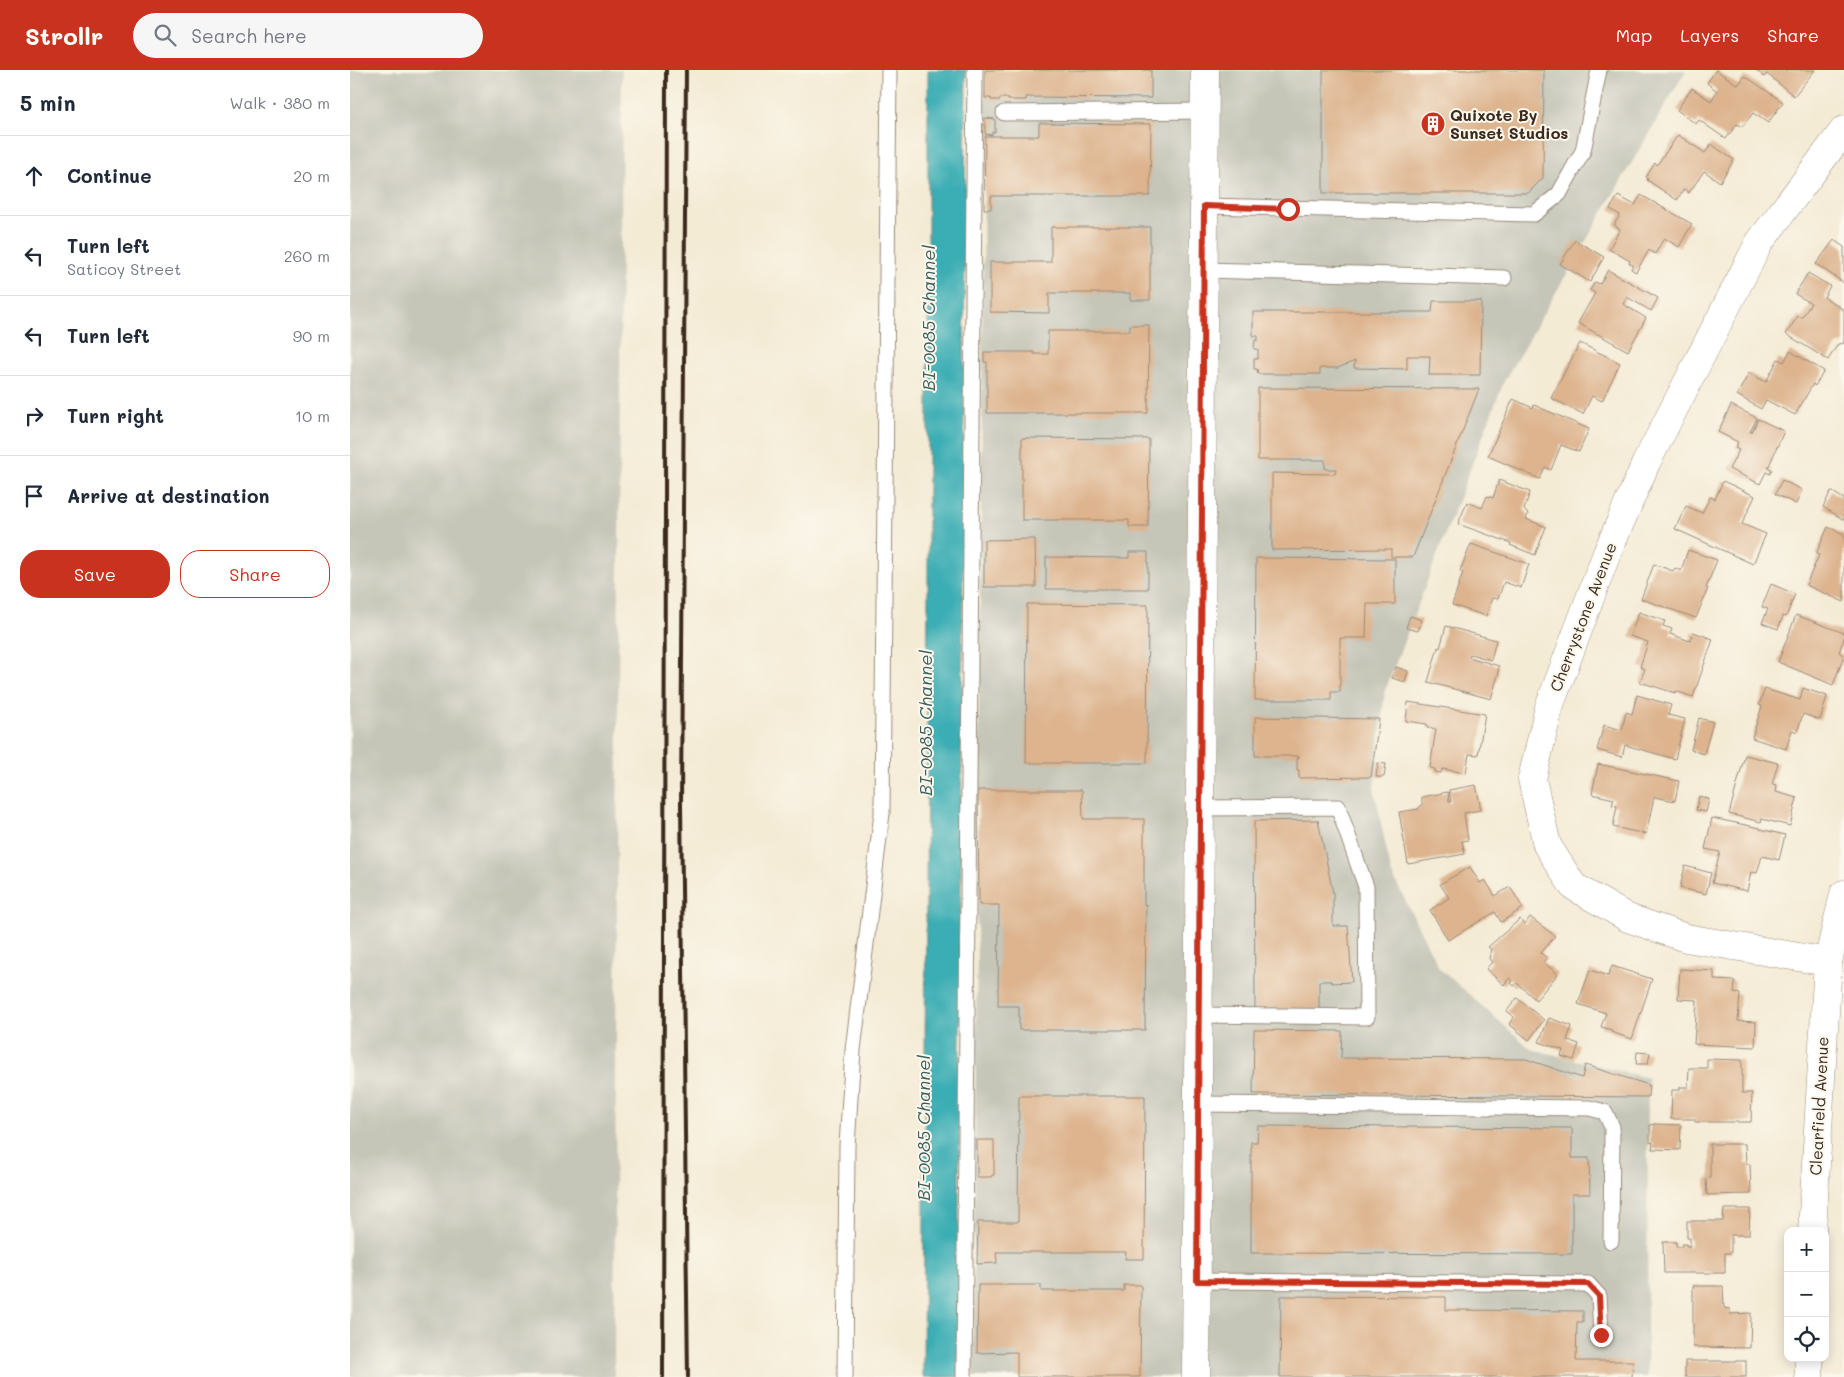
<!DOCTYPE html>
<meta charset="utf-8">
<style>
:root{--surface:#fff;--page:#f6f6f7;--text:#1f2937;--muted:#747a83;--line:#e0e1e3;--accent:#c8321e}
body{margin:0;font-family:Mali,sans-serif;background:var(--page);color:var(--text)}
.controls{position:absolute;right:15px;bottom:15px;display:grid;overflow:hidden;border-radius:10px;box-shadow:0 2px 12px #0003}
.controls button{width:45px;height:45px;display:grid;place-items:center;padding:0;border:0;border-bottom:1px solid var(--line);background:var(--surface);color:var(--text);font:25px sans-serif}
.stop{position:absolute;width:15px;height:15px;margin:-11px;border:4px solid #c8321e;border-radius:50%;background:#fff}
.stop.end{background:#c8321e;border-color:#fff;box-shadow:0 1px 5px #0008}
.list{margin:0;padding:0;list-style:none}
h2{display:flex;justify-content:space-between;align-items:center;height:65px;margin:0;padding:0 20px;font-size:21px}
h2 small{font-size:16px;font-weight:400;color:var(--muted)}
.list li{display:grid;grid-template-columns:32px 1fr auto;gap:15px;align-items:center;box-sizing:border-box;height:80px;padding:0 20px;border-top:1px solid var(--line)}
.list b{display:block;font-size:19px;white-space:nowrap}
.list p{margin:0;font-size:16px;white-space:nowrap;color:var(--muted)}
.list em{font-size:16px;font-style:normal;color:var(--muted)}
.actions{display:flex;gap:10px;padding:15px 20px}
.actions a{flex:1;padding:11px 0;border:1px solid var(--accent);border-radius:20px;text-align:center;font-size:18px;color:var(--accent)}
.actions .main{background:var(--accent);color:#fff}
.icon{flex:none;width:28px;height:28px;fill:none;stroke:currentColor;stroke-width:2;stroke-linecap:round;stroke-linejoin:round}
.map{position:relative;flex:none;width:1494px;height:1307px;overflow:hidden}
header{display:flex;align-items:center;gap:30px;box-sizing:border-box;height:70px;padding:0 25px;background:var(--accent);color:#fff}
header strong{font-size:24px}
nav{display:flex;gap:28px;margin-inline-start:auto;font-size:18px}
.search{width:350px;height:45px;background:var(--page);display:flex;align-items:center;gap:12px;box-sizing:border-box;padding:0 18px;border-radius:28px;color:var(--muted);font-size:19px}
main{display:flex}
aside{flex:1;background:var(--surface)}
.map>svg:first-child{display:block}
.industrial{fill:#c5c5b8}
.water{fill:#3badb4;stroke:#3b6c69}
.building{fill:#ddb48e}
.lines{fill:none;stroke-linecap:round;stroke-linejoin:round}
.service-casing{stroke:#988a7a;stroke-width:17}
.minor-casing{stroke:#988a7a;stroke-width:29}
.service{stroke:#fff;stroke-width:15}
.minor{stroke:#fff;stroke-width:28}
.rail{stroke:#3b2a1e;stroke-width:4}
.route{stroke:#c8321e;stroke-width:6}
.labels{text-anchor:middle;stroke-width:4;stroke-linejoin:round;paint-order:stroke}
.poi-label{font-size:16px;font-weight:bold;fill:#3b2a1e;stroke:#fbf7ec;text-anchor:start}
.street-label{font-size:16px;fill:#3b2a1e;stroke:#fbf7ec}
.water-label{font-size:18px;font-style:italic;fill:#3b5e5a;stroke:#fbf7ec}
</style>
<header>
<strong>Strollr</strong>
<div class="search"><svg class="icon" aria-label="search" viewBox="0 0 24 24"><circle cx="10" cy="10" r="6"/><path d="M15 15l6 6"/></svg>Search here</div>
<nav><a>Map</a><a>Layers</a><a>Share</a></nav>
</header>
<main>
<aside>
<h2>5 min<small>Walk · 380 m</small></h2>
<ul class="list">
<li><svg class="icon" aria-label="ahead" viewBox="0 0 24 24"><path d="M12 20V5M6 11l6-6 6 6"/></svg><div><b>Continue</b></div><em>20 m</em></li>
<li><svg class="icon" aria-label="left" viewBox="0 0 24 24"><path d="M17 20v-9H6M10 6l-5 5 5 5"/></svg><div><b>Turn left</b><p>Saticoy Street</p></div><em>260 m</em></li>
<li><svg class="icon" aria-label="left" viewBox="0 0 24 24"><path d="M17 20v-9H6M10 6l-5 5 5 5"/></svg><div><b>Turn left</b></div><em>90 m</em></li>
<li><svg class="icon" aria-label="right" viewBox="0 0 24 24"><path d="M7 20v-9h11M14 6l5 5-5 5"/></svg><div><b>Turn right</b></div><em>10 m</em></li>
<li><svg class="icon" aria-label="arrive" viewBox="0 0 24 24"><path d="M6 21V4h12l-3 4 3 4H6"/></svg><div><b>Arrive at destination</b></div></li>
</ul>
<div class="actions"><a class="main">Save</a><a>Share</a></div>
</aside>
<div class="map">
<svg width="1494" height="1307" viewBox="0 0 1494 1307">
<rect width="100%" height="100%" fill="#fbf7ec"/>
<filter id="ink" filterUnits="userSpaceOnUse"><feTurbulence type="fractalNoise" baseFrequency=".02" numOctaves="2"/><feDisplacementMap in="SourceGraphic" scale="10" xChannelSelector="R" yChannelSelector="G"/><feConvolveMatrix kernelMatrix="1 2 1 2 8 2 1 2 1" color-interpolation-filters="sRGB"/></filter>
<filter id="wash" filterUnits="userSpaceOnUse"><feTurbulence type="fractalNoise" baseFrequency=".0096" numOctaves="4" result="noise"/><feDisplacementMap in="SourceGraphic" scale="20" xChannelSelector="R" yChannelSelector="G"/><feGaussianBlur stdDeviation="1.12" result="paint"/><feColorMatrix in="noise" values="0 0 0 0 0 0 0 0 0 0 0 0 0 0 0 0 0 1.4 0 .05"/><feComposite in="paint" operator="in"/></filter>
<g filter="url(#wash)">
<rect width="100%" height="100%" fill="#f4ebd5"/>
<g class="industrial">
<polygon points="0,0 272,0 264,1307 0,1307"/>
<polygon points="635,0 1336,0 1154,311 1035,621 1024,718 1041,802 1089,898 1181,979 1298,1008 1297,1307 623,1307"/>
</g>
<polygon class="water" points="578,0 616,0 608,1307 573,1307 578,524"/>
<g id="blocks">
<g class="building">
<polygon points="635,0 801,0 801,28 676,27 676,30 658,30 658,28 650,28 650,30 641,30 641,28 635,28"/>
<polygon points="973,0 1194,0 1193,108 1178,123 973,123"/>
<polygon points="1366,0 1388,15 1395,6 1433,32 1418,53 1403,43 1392,57 1387,54 1376,69 1349,50 1346,54 1327,40 1342,18 1361,31 1367,21 1357,13"/>
<polygon points="1406,0 1465,0 1444,26 1417,4 1414,7"/>
<polygon points="635,48 645,49 645,62 642,62 642,65 635,64"/>
<polygon points="689,53 801,54 800,126 641,126 641,139 634,139 635,66 689,66"/>
<polygon points="1328,65 1355,83 1361,74 1384,90 1370,112 1354,101 1339,123 1334,119 1327,130 1297,110 1298,109 1296,107 1305,93 1307,95"/>
<polygon points="1291,125 1342,154 1329,177 1314,168 1305,184 1299,180 1286,202 1281,199 1283,195 1279,193 1280,191 1259,179 1270,159 1264,155 1270,145 1260,139 1268,126 1285,135"/>
<polygon points="701,157 800,157 800,230 780,230 780,223 699,223 699,243 640,242 640,192 701,192"/>
<polygon points="1225,170 1254,187 1240,212 1210,194"/>
<polygon points="1484,170 1494,177 1494,213 1466,194"/>
<polygon points="1258,200 1308,228 1301,241 1277,227 1273,234 1296,248 1278,281 1228,253 1245,223 1240,220 1245,212 1250,214"/>
<polygon points="1458,203 1480,216 1474,227 1494,240 1494,273 1488,274 1478,290 1436,264 1448,246 1452,248 1461,233 1445,224"/>
<polygon points="1083,231 1131,231 1130,305 1079,305 1080,286 1057,286 1057,299 1004,298 1005,291 988,298 970,298 970,304 908,304 907,299 904,299 904,289 908,289 908,279 904,279 905,270 908,270 908,266 903,266 903,242 1082,242"/>
<polygon points="780,255 799,255 798,343 637,343 637,292 634,292 634,282 684,282 684,284 698,284 698,261 780,261"/>
<polygon points="1230,273 1270,293 1252,331 1242,326 1233,344 1201,328"/>
<polygon points="1440,281 1474,301 1465,316 1463,314 1445,345 1416,330 1411,339 1387,325 1399,303 1416,312 1428,289 1434,292"/>
<polygon points="908,318 1129,319 1063,487 1041,487 1041,479 922,480 922,403 985,404 986,399 975,399 975,390 908,390"/>
<polygon points="1163,329 1183,338 1184,335 1239,359 1229,382 1211,375 1201,400 1195,397 1190,409 1138,386"/>
<polygon points="1381,335 1407,348 1400,362 1402,362 1408,349 1434,361 1418,398 1422,399 1420,404 1416,402 1410,414 1379,399 1389,380 1385,378 1388,372 1368,362"/>
<polygon points="672,368 799,369 798,457 779,457 779,450 672,450"/>
<polygon points="1149,410 1180,422 1174,440 1178,444 1176,449 1196,457 1185,485 1160,475 1161,473 1108,454 1117,432 1132,438 1137,426 1143,428"/>
<polygon points="1432,410 1452,420 1446,434 1425,424"/>
<polygon points="1373,411 1405,426 1392,454 1416,464 1403,494 1325,459 1336,436 1352,443 1360,427 1365,429"/>
<polygon points="1481,421 1494,429 1494,450 1473,437"/>
<polygon points="1478,457 1494,464 1494,532 1456,515 1469,485 1466,484"/>
<polygon points="685,469 686,517 634,517 634,470"/>
<polygon points="1121,474 1179,494 1171,518 1154,512 1148,529 1142,528 1136,546 1102,535 1113,502 1110,501"/>
<polygon points="1338,480 1367,490 1356,518 1358,518 1346,548 1291,529 1304,494 1323,501 1325,498 1331,501"/>
<polygon points="779,482 798,482 798,519 696,519 696,487 779,488"/>
<polygon points="906,488 1045,489 1045,534 1017,534 1016,568 990,568 990,622 981,622 981,630 905,630"/>
<polygon points="1421,514 1445,524 1436,547 1433,546 1428,559 1412,553 1418,539 1412,537"/>
<polygon points="677,534 798,535 797,693 676,693"/>
<polygon points="1289,542 1315,551 1313,556 1322,559 1320,564 1340,571 1343,562 1363,569 1343,627 1326,621 1325,623 1290,612 1295,599 1290,597 1298,572 1280,566"/>
<polygon points="1446,545 1494,563 1494,569 1489,582 1494,586 1483,615 1428,592"/>
<polygon points="1060,546 1072,550 1068,561 1056,558"/>
<polygon points="1096,556 1146,570 1141,590 1120,584 1119,587 1149,596 1148,601 1149,602 1141,629 1078,612 1088,577 1090,578"/>
<polygon points="1046,597 1058,601 1055,612 1042,608"/>
<polygon points="1453,618 1477,626 1470,650 1453,644 1447,662 1442,660 1436,679 1402,668 1412,636 1409,635 1415,619 1450,630"/>
<polygon points="1287,625 1321,635 1318,645 1335,649 1325,689 1275,675 1272,687 1247,680 1254,655 1272,660 1276,642 1282,644"/>
<polygon points="1058,632 1135,644 1128,685 1119,684 1116,703 1092,699 1091,703 1085,702 1085,699 1080,698 1086,659 1077,658 1077,654 1056,651"/>
<polygon points="905,647 1029,649 1021,707 949,708 949,700 947,700 947,688 949,688 949,686 905,686"/>
<polygon points="1349,648 1363,652 1354,684 1341,680"/>
<polygon points="1395,685 1428,693 1422,714 1427,715 1426,722 1447,728 1440,756 1412,749 1411,752 1379,744"/>
<polygon points="1028,693 1036,694 1034,707 1026,707"/>
<polygon points="1248,694 1329,711 1325,731 1304,727 1296,764 1263,757 1267,736 1262,735 1264,729 1242,724"/>
<polygon points="1126,715 1131,740 1114,743 1118,770 1112,771 1115,784 1058,794 1049,742 1069,739 1069,737 1072,736 1072,727 1098,722 1099,732 1101,732 1099,720"/>
<polygon points="628,720 732,720 733,749 794,749 794,835 796,834 795,960 669,960 669,936 648,936 649,835 629,835"/>
<polygon points="1349,726 1359,729 1356,742 1346,740"/>
<polygon points="1362,748 1410,758 1410,759 1435,765 1429,790 1412,786 1407,803 1401,802 1397,821 1362,813 1370,782 1355,779"/>
<polygon points="968,750 983,823 983,856 998,856 1002,912 982,913 981,911 969,911 969,939 905,940 904,751"/>
<polygon points="1335,796 1361,803 1356,824 1330,818"/>
<polygon points="1120,797 1130,813 1135,810 1145,826 1160,817 1173,838 1151,852 1145,842 1098,870 1080,840 1099,828 1090,814"/>
<polygon points="1180,847 1205,866 1191,883 1197,888 1193,892 1208,904 1186,930 1167,913 1164,916 1161,913 1163,911 1159,908 1154,915 1136,899 1142,892 1139,889 1141,879 1138,877 1170,849 1175,854"/>
<polygon points="1262,896 1302,909 1282,969 1261,962 1262,960 1251,957 1256,943 1228,934 1240,900 1258,906"/>
<polygon points="1330,899 1364,901 1364,910 1385,911 1384,923 1390,924 1388,951 1406,952 1405,977 1344,974 1347,930 1328,929"/>
<polygon points="1167,928 1194,950 1179,970 1159,954 1164,947 1157,941"/>
<polygon points="1199,948 1222,956 1217,970 1229,974 1224,990 1211,986 1213,980 1189,972"/>
<polygon points="904,960 992,961 991,988 1176,989 1232,1008 1235,995 1299,1015 1298,1027 903,1024"/>
<polygon points="1287,982 1300,983 1298,994 1286,994"/>
<polygon points="1357,989 1392,990 1392,1023 1402,1023 1401,1052 1345,1052 1345,1049 1321,1049 1322,1020 1330,1020 1330,1017 1338,1017 1339,998 1357,998"/>
<polygon points="669,1026 795,1026 794,1189 775,1189 776,1182 646,1182 647,1193 627,1194 628,1152 668,1152"/>
<polygon points="1305,1054 1331,1055 1330,1080 1302,1079 1303,1072 1300,1073 1300,1055"/>
<polygon points="908,1056 1222,1058 1222,1088 1239,1088 1240,1124 1222,1124 1222,1184 901,1183 901,1072 907,1072"/>
<polygon points="627,1070 644,1070 644,1105 642,1105 641,1107 627,1107"/>
<polygon points="1360,1074 1395,1074 1396,1094 1400,1094 1401,1124 1357,1125 1356,1109 1360,1108"/>
<polygon points="1374,1139 1400,1139 1399,1165 1381,1165 1381,1183 1375,1183 1375,1203 1314,1203 1313,1172 1326,1172 1326,1177 1332,1177 1332,1174 1336,1174 1336,1176 1340,1176 1340,1168 1337,1168 1337,1151 1373,1151"/>
<polygon points="628,1215 691,1215 691,1221 774,1221 774,1215 791,1215 790,1307 667,1307 667,1282 627,1283"/>
<polygon points="1343,1216 1373,1216 1374,1238 1380,1239 1380,1244 1401,1243 1400,1278 1343,1277"/>
<polygon points="931,1226 1096,1227 1096,1240 1233,1241 1233,1252 1227,1252 1226,1291 1283,1291 1282,1307 930,1307"/>
<rect x="1335" y="1291" width="61" height="16"/>
</g>
</g>
</g>
<g filter="url(#ink)">
<use href="#blocks" fill-opacity="0" stroke="#988a7a" stroke-width="1"/>
<g class="lines">
<defs>
<g id="service">
<polyline points="654,43 855,41"/>
<polyline points="854,136 1184,144 1209,124 1233,81 1249,0"/>
<polyline points="853,200 1154,208"/>
<polyline points="849,945 1017,947 1016,817 988,737 850,738"/>
<polyline points="848,1034 1239,1038 1255,1042 1262,1057 1261,1171"/>
<polyline points="847,1211 1238,1214 1249,1226 1251,1265"/>
<polyline points="495,1307 497,1076 503,980 532,743 539,0"/>
<polyline points="614,1307 625,0"/>
</g>
<g id="minor">
<polyline points="1478,892 1336,868 1278,848 1223,816 1197,775 1182,709 1199,637 1257,483 1296,393 1409,173 1494,60"/>
<polyline points="1462,1161 1478,892 1494,824"/>
<polyline points="846,1307 855,0"/>
<polyline points="1459,1307 1459,1288"/>
</g>
</defs>
<use href="#service" class="service-casing"/>
<use href="#minor" class="minor-casing"/>
<use href="#service" class="service"/>
<use href="#minor" class="minor"/>
<g class="rail">
<polyline points="336,0 331,735 338,1307"/>
<polyline points="313,1307 316,0"/>
</g>
</g>
</g>
<g class="lines" filter="url(#ink)">
<polyline class="route" points="938,139 854,136 847,1211 1238,1214 1249,1226 1251,1265"/>
</g>
<defs>
<symbol id="building-disc" viewBox="-11 -11 22 22"><circle r="9.5" fill="#c8321e" stroke="#fbf7ec"/><path d="M-4-6H4V6H1V3H-1V6H-4ZM-2.5-4.3h1.7v1.8h-1.7ZM.8-4.3h1.7v1.8H.8ZM-2.5-1h1.7V.8h-1.7ZM.8-1h1.7V.8H.8Z" fill="#fff"/></symbol>
</defs>
<g fill-rule="evenodd">
<use href="#building-disc" x="1069" y="40" width="28" height="28"/>
</g>
<g class="labels">
<g class="poi-label">
<text x="1100" y="51">Quixote By<tspan x="1100" dy="18">Sunset Studios</tspan></text>
</g>
<g class="street-label">
<text transform="translate(1233 547) rotate(-69)" y="6">Cherrystone Avenue</text>
<text transform="translate(1469 1036) rotate(-87)" y="6">Clearfield Avenue</text>
</g>
<g class="water-label">
<text transform="translate(579 248) rotate(-90)" y="6">BI-0085 Channel</text>
<text transform="translate(576 653) rotate(-90)" y="6">BI-0085 Channel</text>
<text transform="translate(574 1058) rotate(-90)" y="6">BI-0085 Channel</text>
</g>
</g>
</svg>
<div class="controls">
<button>+</button>
<button>−</button>
<button><svg class="icon" aria-label="locate" viewBox="0 0 24 24"><circle cx="12" cy="12" r="6"/><path d="M12 2v4M12 18v4M2 12h4M18 12h4"/></svg></button>
</div>
<div class="stop" style="left:938px;top:139px"></div>
<div class="stop end" style="left:1251px;top:1265px"></div>
</div>
</main>
